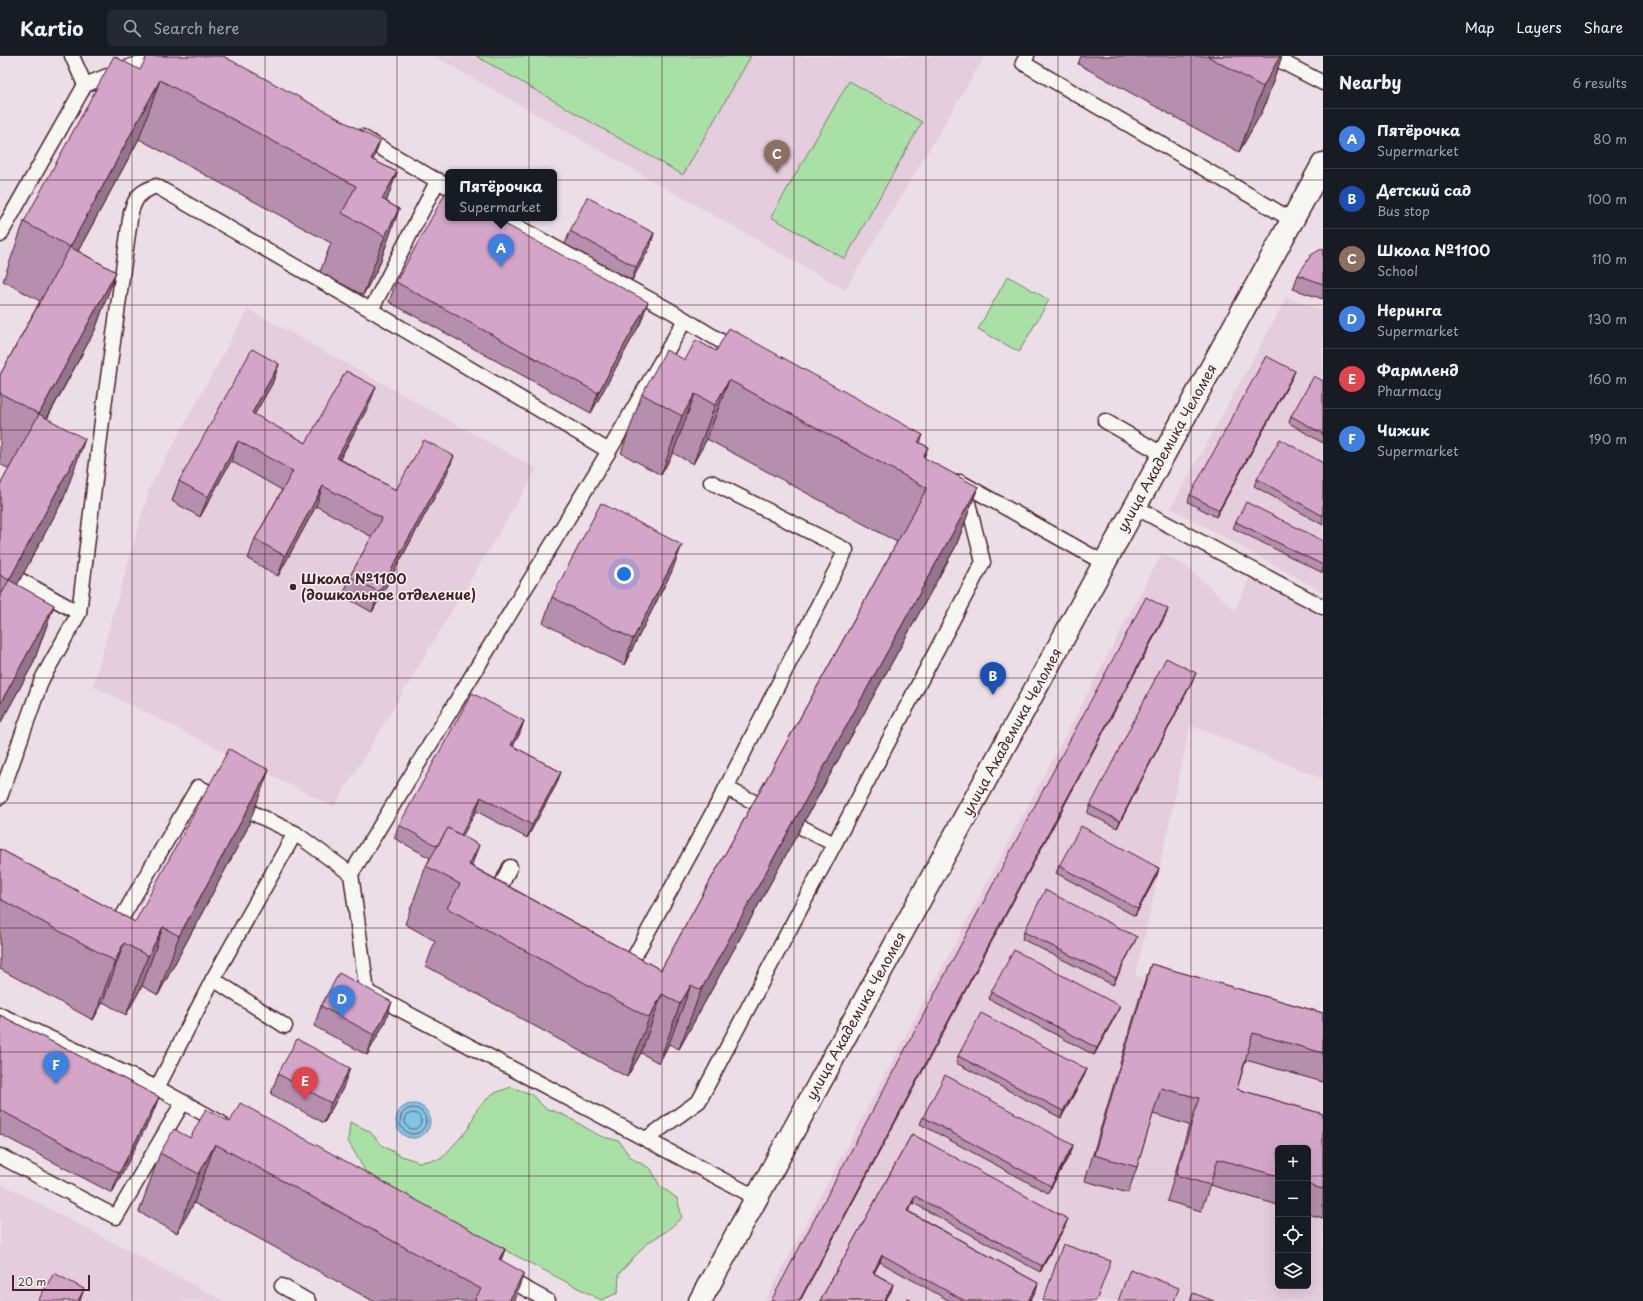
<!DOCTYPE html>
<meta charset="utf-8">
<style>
:root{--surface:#171b24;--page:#242831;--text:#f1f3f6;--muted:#9ea1a6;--line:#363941;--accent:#d93025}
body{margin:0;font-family:"Playpen Sans",sans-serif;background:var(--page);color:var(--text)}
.controls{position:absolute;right:12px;bottom:12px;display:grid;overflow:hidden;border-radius:6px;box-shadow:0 4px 16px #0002}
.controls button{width:36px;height:36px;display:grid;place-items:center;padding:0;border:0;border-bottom:1px solid var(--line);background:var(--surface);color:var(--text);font:20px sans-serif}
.scale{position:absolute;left:12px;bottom:10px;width:78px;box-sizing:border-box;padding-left:4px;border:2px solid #4a1f2b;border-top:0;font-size:11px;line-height:14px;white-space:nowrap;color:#4a1f2b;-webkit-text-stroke:3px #f6f6f2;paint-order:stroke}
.you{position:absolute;left:624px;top:518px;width:14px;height:14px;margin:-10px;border:3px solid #fff;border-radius:50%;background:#1a73e8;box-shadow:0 0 0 6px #1a73e833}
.badge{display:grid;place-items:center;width:26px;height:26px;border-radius:50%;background:var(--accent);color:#fff;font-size:13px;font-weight:700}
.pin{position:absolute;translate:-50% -33px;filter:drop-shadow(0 1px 2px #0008)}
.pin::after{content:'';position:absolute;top:21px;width:14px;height:12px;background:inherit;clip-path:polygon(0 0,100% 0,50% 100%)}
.popup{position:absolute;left:445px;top:113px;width:112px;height:52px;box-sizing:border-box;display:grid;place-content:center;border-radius:6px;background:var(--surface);filter:drop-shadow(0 1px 3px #0005);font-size:13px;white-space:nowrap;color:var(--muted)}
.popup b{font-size:15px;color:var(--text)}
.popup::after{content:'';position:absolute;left:50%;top:100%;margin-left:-8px;border:8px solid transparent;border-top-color:var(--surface)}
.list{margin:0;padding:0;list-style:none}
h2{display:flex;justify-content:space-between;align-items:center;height:52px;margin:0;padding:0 16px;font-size:17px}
h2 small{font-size:13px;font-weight:400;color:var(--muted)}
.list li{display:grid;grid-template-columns:26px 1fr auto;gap:12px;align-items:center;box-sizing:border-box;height:60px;padding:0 16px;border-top:1px solid var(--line)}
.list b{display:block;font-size:15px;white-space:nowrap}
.list p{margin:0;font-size:13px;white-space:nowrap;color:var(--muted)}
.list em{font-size:13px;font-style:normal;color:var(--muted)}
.icon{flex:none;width:22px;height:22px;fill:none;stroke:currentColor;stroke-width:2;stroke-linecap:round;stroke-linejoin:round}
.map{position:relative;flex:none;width:1323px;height:1245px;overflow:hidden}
header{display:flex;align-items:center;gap:24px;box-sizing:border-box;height:56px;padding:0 20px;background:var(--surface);border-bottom:1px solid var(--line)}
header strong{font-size:19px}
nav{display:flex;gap:22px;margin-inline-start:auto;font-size:14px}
.search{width:280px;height:36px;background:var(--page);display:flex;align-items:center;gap:10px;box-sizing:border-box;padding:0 14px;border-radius:6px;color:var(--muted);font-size:15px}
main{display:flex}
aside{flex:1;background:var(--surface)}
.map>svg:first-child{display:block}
.built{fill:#e4cddd;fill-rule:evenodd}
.green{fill:#a8e0a5;stroke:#798068}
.water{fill:#82c4e3;stroke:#6c8299}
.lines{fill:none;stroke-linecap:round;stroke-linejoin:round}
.shore{stroke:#606175;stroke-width:1}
.service-casing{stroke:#4a1f2b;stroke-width:17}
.minor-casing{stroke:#4a1f2b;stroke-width:25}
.service{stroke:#f6f6f2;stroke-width:14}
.minor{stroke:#f6f6f2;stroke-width:22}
.wall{fill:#b58fad;stroke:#4a1f2b}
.shaded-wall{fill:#94748d;stroke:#4a1f2b}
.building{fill:#d3a6c9;stroke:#4a1f2b}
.grid{fill:none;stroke:#4a1f2b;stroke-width:1;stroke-opacity:0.55}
.poi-dot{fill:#4a1f2b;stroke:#f6f6f2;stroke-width:1.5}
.labels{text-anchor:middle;stroke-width:3;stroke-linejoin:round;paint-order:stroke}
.street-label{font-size:14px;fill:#4a1f2b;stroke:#f6f6f2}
.poi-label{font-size:14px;font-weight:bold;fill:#4a1f2b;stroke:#f6f6f2;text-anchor:start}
</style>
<header>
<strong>Kartio</strong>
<div class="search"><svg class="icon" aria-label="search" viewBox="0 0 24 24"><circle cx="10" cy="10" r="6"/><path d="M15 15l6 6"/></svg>Search here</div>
<nav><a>Map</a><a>Layers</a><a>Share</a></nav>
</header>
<main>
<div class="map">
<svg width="1323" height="1245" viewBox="0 0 1323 1245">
<rect width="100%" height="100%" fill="#ecdee6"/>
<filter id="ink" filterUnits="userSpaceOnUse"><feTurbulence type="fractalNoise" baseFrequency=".025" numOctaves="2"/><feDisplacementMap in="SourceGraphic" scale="8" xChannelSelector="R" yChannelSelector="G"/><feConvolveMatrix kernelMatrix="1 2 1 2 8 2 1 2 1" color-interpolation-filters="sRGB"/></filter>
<g filter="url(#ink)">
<g class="built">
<polygon points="434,0 985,0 845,234"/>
<polygon points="1287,241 1323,255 1323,536 1171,452"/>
<polygon points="248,253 537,413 334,751 93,630 149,433"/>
<path d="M1162 497 1186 510 1235 554 1256 506 1323 541V723L1190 669 1149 862 1135 919 1323 972V1245H765ZM1278 1092H1308V1230H1278Z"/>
<polygon points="0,1127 224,1245 0,1245"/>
</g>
<g class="green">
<polygon points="476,0 751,0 683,119"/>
<polygon points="849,25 922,66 845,203 771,161"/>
<polygon points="1008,220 1049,244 1019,296 978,273"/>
<polygon points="511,1031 531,1038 545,1052 564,1059 600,1080 619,1085 631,1102 651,1113 660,1130 677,1142 682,1161 667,1175 647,1187 619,1218 618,1237 601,1244 384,1131 368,1120 348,1085 350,1066 369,1075 383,1090 401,1100 420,1106 441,1103 469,1072 477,1053 492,1038"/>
</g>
<circle class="water" cx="413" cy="1065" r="17"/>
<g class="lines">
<g class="shore">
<circle cx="413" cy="1065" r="13"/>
<circle cx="413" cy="1065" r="8"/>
</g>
<defs>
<g id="service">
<polyline points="72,0 85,29 139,7 162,6"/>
<polyline points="1027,0 1023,7 1292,164"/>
<polyline points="1271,0 1323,27"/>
<polyline points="362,81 448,131"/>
<polyline points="501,162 671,255 737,295"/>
<polyline points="0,179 85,29"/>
<polyline points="371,254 438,124"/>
<polyline points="1105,365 1164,399"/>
<polyline points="711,426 846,494 726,732 762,750"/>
<polyline points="960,426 1104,507"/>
<polyline points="1135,451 1323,551"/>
<path d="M79 557 102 365 131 156C136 140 140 136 156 130L371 254 609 395"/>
<polyline points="0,741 42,623 79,557 20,524"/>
<polyline points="801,771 834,788"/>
<polyline points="351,818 609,395 685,264"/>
<polyline points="494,844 510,811"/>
<polyline points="114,875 198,731 295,777 351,818 367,936 757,1142"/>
<polyline points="626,916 726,732"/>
<polyline points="213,923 285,970"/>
<polyline points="0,959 157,1032"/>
<polyline points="183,1046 221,1067"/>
<polyline points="646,1083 699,1045 983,506 965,435"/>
<polyline points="0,1100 116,1161 183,1046 157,1032 213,923 295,777"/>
<polyline points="502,1220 548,1245"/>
<polyline points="282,1230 308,1245"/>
</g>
<polyline id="minor" points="700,1245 1323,108"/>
</defs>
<use href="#service" class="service-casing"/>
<use href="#minor" class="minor-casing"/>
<use href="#service" class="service"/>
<use href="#minor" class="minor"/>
</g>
<g class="wall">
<polygon points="1081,0 1282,0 1263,54 1239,96 1078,8"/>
<polygon points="140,14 373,104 397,116 386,145 399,153 378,212 363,239 320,216 331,187 139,83 78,195 116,216 95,274 47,363 64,442 17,529 54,549 33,608 0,668 0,429 9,413 0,408 0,319 40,245 3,225 24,166"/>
<polygon points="570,175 654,177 650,191 632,224 565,188"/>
<polygon points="1323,192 1323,243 1293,233 1298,219"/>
<polygon points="396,226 641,266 591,357 389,246"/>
<polygon points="716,295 923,379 920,387 928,391 924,402 978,431 956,490 679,993 669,988 659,1007 641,997 627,1021 426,910 435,885 405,868 426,810 430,802 394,782 399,769 524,665 519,679 513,690 561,716 556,729 527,782 476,755 462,780 472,810 661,914 897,486 707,383 693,408 673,397 661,419 621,397 642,338 685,304"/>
<polygon points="279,308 272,328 254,359 306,387 368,351 340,403 396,434 446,420 372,556 343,540 350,520 372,481 316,450 278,520 248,503 255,483 282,434 231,405 200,461 172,445 179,425"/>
<polygon points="1295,315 1292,322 1216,461 1188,446 1190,439"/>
<polygon points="1323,325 1323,387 1289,367 1291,360"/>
<polygon points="1323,407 1323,469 1254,430 1257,423"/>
<polygon points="1236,466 1323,485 1323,517 1233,472"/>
<polygon points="672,515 624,609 543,567 552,541"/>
<polygon points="1193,624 1117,772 1087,757 1090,750"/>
<polygon points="247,773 158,939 142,930 126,959 103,946 93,964 0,913 0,793 135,866"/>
<polygon points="1059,810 1159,812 1157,819 1135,860 1056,817"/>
<polygon points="1024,876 1134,887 1113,929 1022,883"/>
<polygon points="1151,908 1323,957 1323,1026 1246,1004 1237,1033 1323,1058 1323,1162 1308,1158 1308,1092 1278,1092 1278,1149 1210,1129 1201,1155 1167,1145 1189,1069 1153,1058 1137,1111 1128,1137 1085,1125 1142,934"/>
<polygon points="991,936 1117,957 1094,999 989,943"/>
<polygon points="321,950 385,966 367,999 314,970"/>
<polygon points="0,959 159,1041 151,1061 112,1137 0,1078"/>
<polygon points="958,1000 1087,1013 1084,1020 1061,1062 956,1007"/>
<polygon points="278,1018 343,1032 324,1067 271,1038"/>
<polygon points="923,1061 1073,1089 1071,1096 1048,1137 920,1068"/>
<polygon points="230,1066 505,1193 501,1204 514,1245 373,1245 194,1147 177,1177 139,1156 160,1097 190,1082"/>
<polygon points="912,1078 1065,1170 1040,1216 913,1147 908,1155 1038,1227 1036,1234 1030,1245 950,1245 880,1206 874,1217 893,1228 891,1235 885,1245 820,1245"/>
</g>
<g class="shaded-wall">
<polygon points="1280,0 1282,0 1263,54 1239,96 1263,31"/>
<polygon points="160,24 139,83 48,250 70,191"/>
<polygon points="380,85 359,144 371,103"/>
<polygon points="397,116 376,175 382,143"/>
<polygon points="399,153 378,212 363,239 385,180"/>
<polygon points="654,177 650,191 632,224 636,211"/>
<polygon points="116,216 95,274 17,417 39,358"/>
<polygon points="648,246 641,266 591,357 598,337"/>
<polygon points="279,308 272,328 244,377 252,357"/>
<polygon points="1295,315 1292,322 1216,461 1219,454"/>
<polygon points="729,324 707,383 693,408 715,349"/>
<polygon points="376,331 368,351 329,422 337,402"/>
<polygon points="695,338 673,397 661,419 682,360"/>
<polygon points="85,383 64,442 0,561 9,524"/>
<polygon points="238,385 231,405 200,461 208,441"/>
<polygon points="454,400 446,420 372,556 379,536"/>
<polygon points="323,430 316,450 278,520 285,500"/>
<polygon points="978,431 956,490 679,993 701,934"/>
<polygon points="682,489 672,515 624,609 633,583"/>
<polygon points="54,549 33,608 0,668 0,648"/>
<polygon points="1168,553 1166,559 800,1245 799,1245"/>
<polygon points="1196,617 1193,624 1117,772 1120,765"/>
<polygon points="524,665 519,679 506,702 511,689"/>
<polygon points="269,714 247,773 158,939 179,880"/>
<polygon points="561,716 556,729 527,782 532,769"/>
<polygon points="481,741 476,755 446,811 450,797"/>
<polygon points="479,789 458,848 469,809"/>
<polygon points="1159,812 1157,819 1135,860 1138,853"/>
<polygon points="163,871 142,930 126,959 148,900"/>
<polygon points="1137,881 1113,929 1116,922"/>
<polygon points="124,887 103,946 93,964 115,905"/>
<polygon points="691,929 669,988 659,1007 680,948"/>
<polygon points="662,938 641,997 627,1021 649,962"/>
<polygon points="392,946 385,966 367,999 374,979"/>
<polygon points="1120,950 1117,957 1094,999 1097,992"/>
<polygon points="350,1012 343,1032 324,1067 331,1047"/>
<polygon points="1087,1013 1084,1020 1061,1062 1063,1055"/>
<polygon points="159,1041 151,1061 112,1137 119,1117"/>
<polygon points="215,1088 194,1147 177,1177 199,1118"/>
<polygon points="1073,1089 1071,1096 1048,1137 1051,1130"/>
<polygon points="915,1140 913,1147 904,1161 907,1155"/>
<polygon points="1068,1163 1065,1170 1040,1216 1042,1210"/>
<polygon points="505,1193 486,1245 499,1203"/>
<polygon points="882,1199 880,1206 870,1223"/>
<polygon points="524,1217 514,1245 509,1245"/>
<polygon points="1038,1227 1036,1234 1030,1245 1028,1245"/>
<polygon points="893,1228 891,1235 885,1245 884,1245"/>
<polygon points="84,1233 80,1245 78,1245"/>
</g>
<g class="building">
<polygon points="114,0 140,14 147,0 223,0 380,85 371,103 397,116 382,143 399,153 385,180 342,157 356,130 160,24 70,191 116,216 39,358 85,383 9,524 0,519 0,429 39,358 0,337 0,319 70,191 24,166"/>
<polygon points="1207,0 1280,0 1263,31"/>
<polygon points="446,136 448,137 448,162 494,162 648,246 598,337 396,226"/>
<polygon points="587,141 654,177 636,211 570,175"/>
<polygon points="1323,192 1323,228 1298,219 1311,199"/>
<polygon points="729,272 923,379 918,386 928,391 923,401 978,431 701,934 691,929 680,948 662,938 649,962 447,852 460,828 426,810 448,772 479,789 469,809 661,914 927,432 729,324 715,349 695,338 682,360 642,338 666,294 685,304 696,284 716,295"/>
<polygon points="252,293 279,308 252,357 306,387 346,315 376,331 337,402 396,434 424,384 454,400 379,536 350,520 382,462 323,430 285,500 255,483 293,415 238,385 208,441 179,425"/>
<polygon points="1266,300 1295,315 1219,454 1190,439"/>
<polygon points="1314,320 1323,325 1323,378 1291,360"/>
<polygon points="1280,383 1323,407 1323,460 1257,423"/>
<polygon points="1246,446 1323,485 1323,509 1236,466"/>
<polygon points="601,447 682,489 633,583 552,541"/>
<polygon points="9,524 54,549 0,648 0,541"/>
<polygon points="1146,541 1168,553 799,1245 771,1245"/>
<polygon points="1166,602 1196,617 1120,765 1090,750"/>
<polygon points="472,637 524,665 511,689 561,716 532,769 481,741 461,779 448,772 437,790 399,769"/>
<polygon points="229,693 269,714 179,880 163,871 148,900 124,887 115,905 0,843 0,793 135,866"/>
<polygon points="1081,770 1159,812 1138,853 1059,810"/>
<polygon points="1045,834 1137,881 1116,922 1024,876"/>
<polygon points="1014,894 1120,950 1097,992 991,936"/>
<polygon points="1151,908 1323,957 1323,997 1253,977 1237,1033 1323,1058 1323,1133 1308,1129 1308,1092 1278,1092 1278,1120 1218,1103 1210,1129 1176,1119 1199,1042 1161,1032 1137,1111 1094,1099"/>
<polygon points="339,917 392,946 374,979 321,950"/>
<polygon points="981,957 1087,1013 1063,1055 958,1000"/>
<polygon points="0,959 159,1041 119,1117 0,1054"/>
<polygon points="297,983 350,1012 331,1047 278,1018"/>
<polygon points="945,1019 1073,1089 1051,1130 923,1061"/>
<polygon points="240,1047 505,1193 499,1203 524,1217 509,1245 474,1245 481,1233 215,1088 199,1118 160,1097 174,1073 190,1082 206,1053 230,1066"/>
<polygon points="912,1078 1068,1163 1042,1210 915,1140 907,1155 1038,1227 1028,1245 965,1245 882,1199 873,1217 893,1228 884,1245 820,1245"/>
<polygon points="1063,1188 1111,1205 1096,1245 1043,1245"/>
<polygon points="1130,1213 1179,1232 1174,1245 1118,1245"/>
<polygon points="54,1217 84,1233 78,1245 38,1245"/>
<polygon points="1193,1237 1214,1245 1190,1245"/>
<polygon points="907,1242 912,1245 905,1245"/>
</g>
</g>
<path class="grid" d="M132 0V1245M265 0V1245M397 0V1245M529 0V1245M662 0V1245M794 0V1245M926 0V1245M1058 0V1245M1191 0V1245M0 124H1323M0 249H1323M0 374H1323M0 498H1323M0 622H1323M0 747H1323M0 872H1323M0 996H1323M0 1120H1278M1308 1120H1323"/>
<circle class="poi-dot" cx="293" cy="531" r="4"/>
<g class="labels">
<g class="street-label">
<text transform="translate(1167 392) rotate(-61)" y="5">улица Академика Челомея</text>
<text transform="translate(1012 676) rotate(-61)" y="5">улица Академика Челомея</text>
<text transform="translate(856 960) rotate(-61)" y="5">улица Академика Челомея</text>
</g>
<g class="poi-label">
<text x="301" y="528">Школа №1100<tspan x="301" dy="16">(дошкольное отделение)</tspan></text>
</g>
</g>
</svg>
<div class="controls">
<button>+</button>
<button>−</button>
<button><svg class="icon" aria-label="locate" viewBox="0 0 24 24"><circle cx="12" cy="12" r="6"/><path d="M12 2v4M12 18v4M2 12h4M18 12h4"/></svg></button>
<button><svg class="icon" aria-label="layers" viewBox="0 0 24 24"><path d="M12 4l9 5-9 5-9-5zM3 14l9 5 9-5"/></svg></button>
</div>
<div class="scale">20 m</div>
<div class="you"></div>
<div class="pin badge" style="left:501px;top:211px;background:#3f7fe0">A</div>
<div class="popup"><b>Пятёрочка</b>Supermarket</div>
<div class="pin badge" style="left:993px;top:639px;background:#1a4fb4">B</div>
<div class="pin badge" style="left:777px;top:117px;background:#8d6e63">C</div>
<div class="pin badge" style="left:342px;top:962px;background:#3f7fe0">D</div>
<div class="pin badge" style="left:305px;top:1044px;background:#e0444e">E</div>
<div class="pin badge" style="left:56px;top:1028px;background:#3f7fe0">F</div>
</div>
<aside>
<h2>Nearby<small>6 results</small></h2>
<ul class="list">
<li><span class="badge" style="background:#3f7fe0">A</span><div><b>Пятёрочка</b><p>Supermarket</p></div><em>80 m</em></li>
<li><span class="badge" style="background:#1a4fb4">B</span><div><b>Детский сад</b><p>Bus stop</p></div><em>100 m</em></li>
<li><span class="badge" style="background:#8d6e63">C</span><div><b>Школа №1100</b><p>School</p></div><em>110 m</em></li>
<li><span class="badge" style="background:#3f7fe0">D</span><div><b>Неринга</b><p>Supermarket</p></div><em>130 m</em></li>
<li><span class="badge" style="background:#e0444e">E</span><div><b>Фармленд</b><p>Pharmacy</p></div><em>160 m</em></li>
<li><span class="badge" style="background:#3f7fe0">F</span><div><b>Чижик</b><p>Supermarket</p></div><em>190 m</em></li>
</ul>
</aside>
</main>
